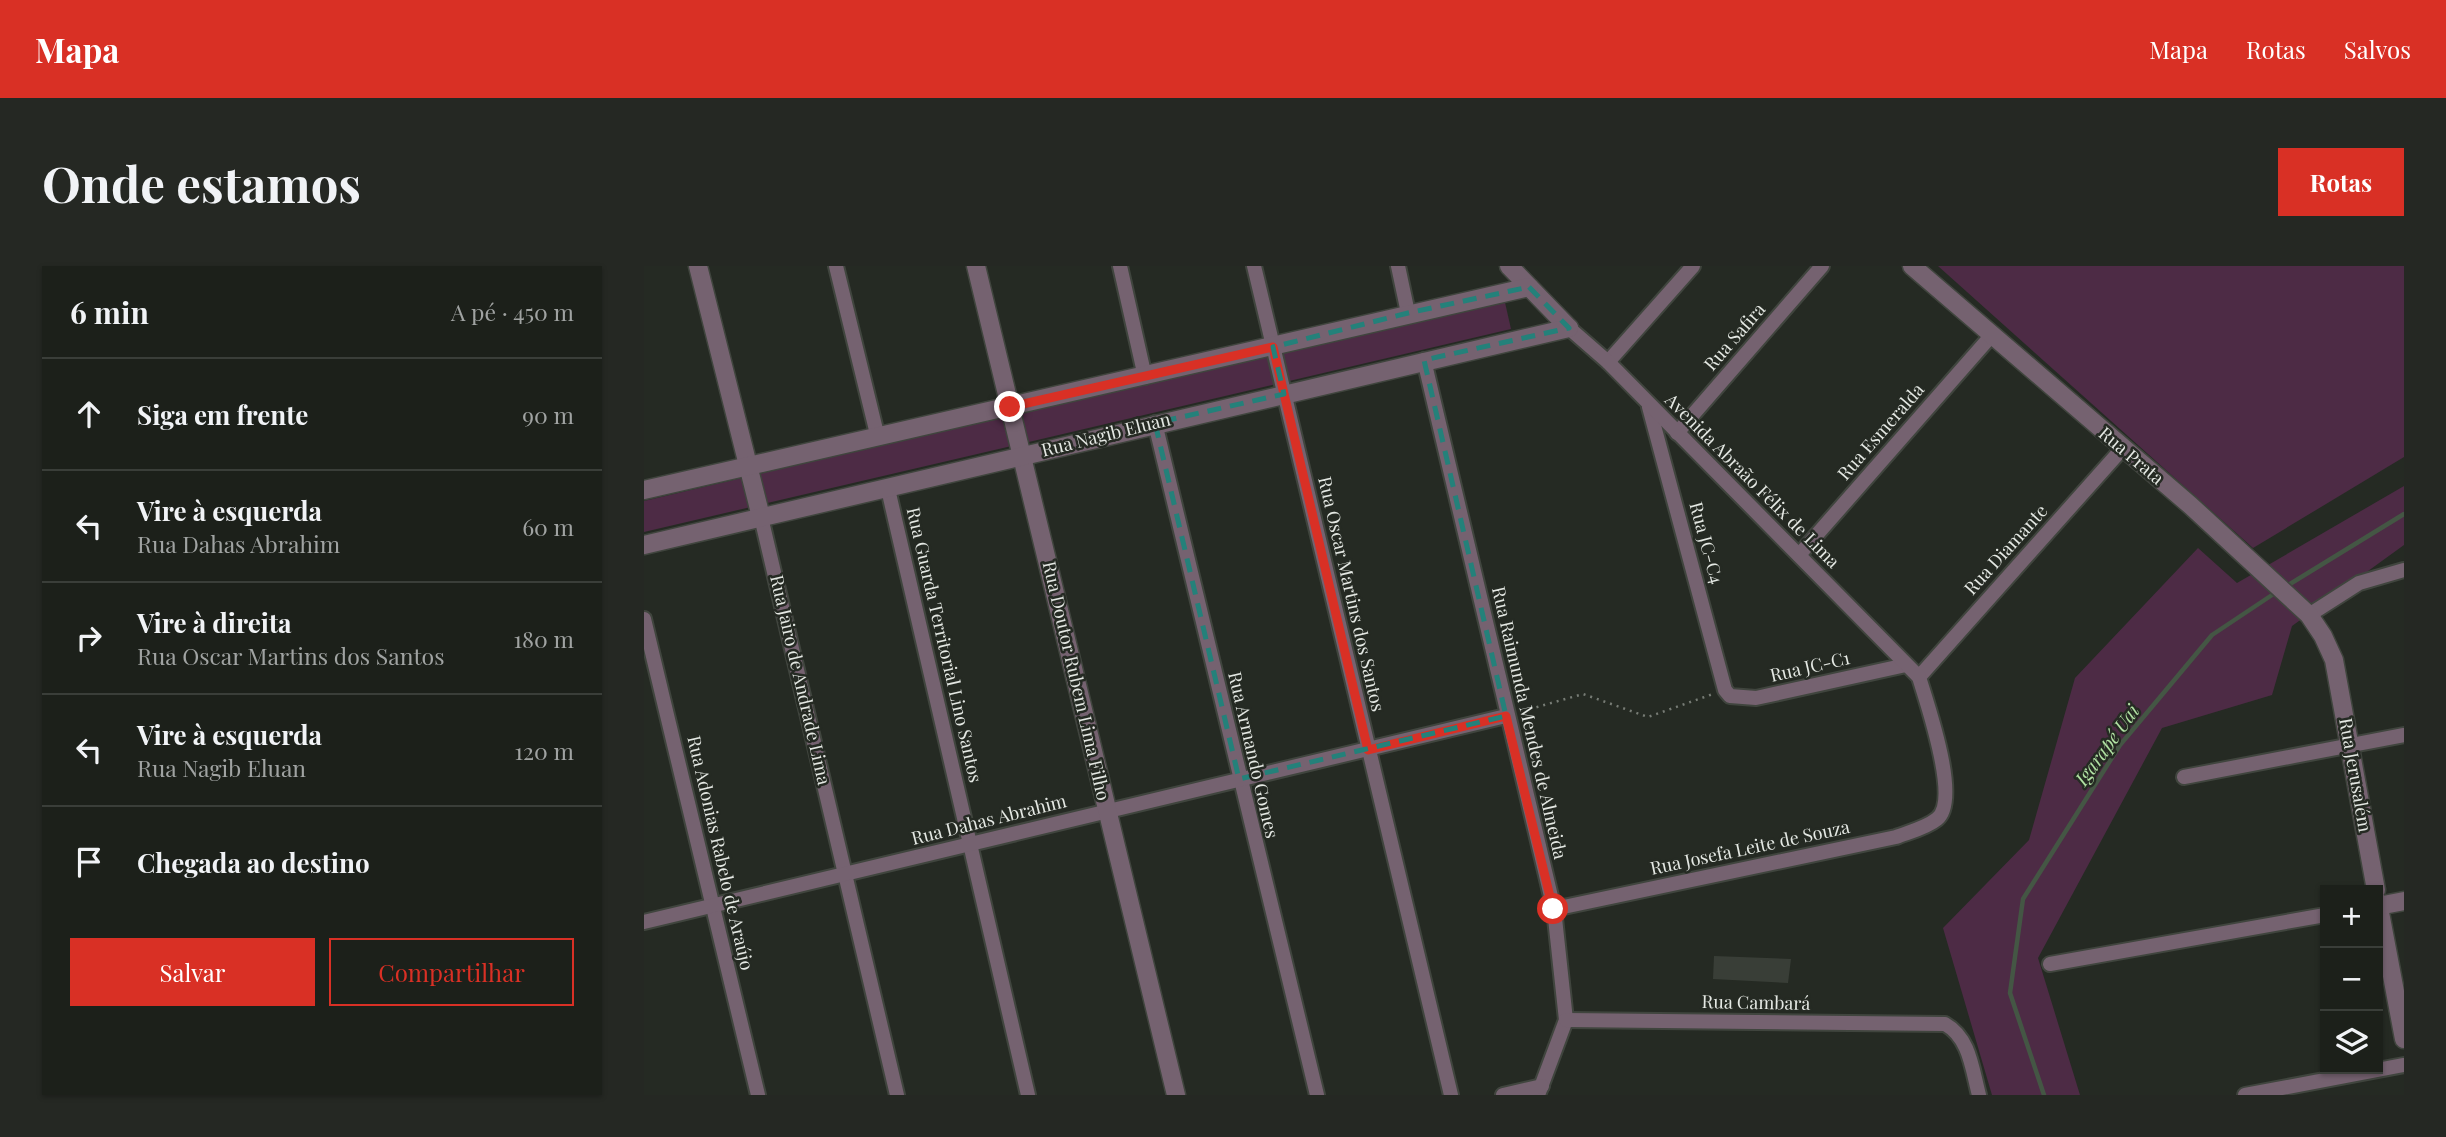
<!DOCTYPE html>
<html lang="pt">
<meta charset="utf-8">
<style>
:root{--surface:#1c201a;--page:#252823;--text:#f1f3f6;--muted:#a0a3a2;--line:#3a3e39;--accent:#d93025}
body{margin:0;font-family:"Playfair Display",serif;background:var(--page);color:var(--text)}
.controls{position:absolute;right:21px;bottom:21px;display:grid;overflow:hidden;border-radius:0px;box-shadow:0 2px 5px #0004}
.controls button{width:63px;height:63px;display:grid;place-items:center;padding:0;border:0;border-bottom:2px solid var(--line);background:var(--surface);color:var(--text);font:35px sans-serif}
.stop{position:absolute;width:21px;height:21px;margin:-16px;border:5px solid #d93025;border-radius:50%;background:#fff}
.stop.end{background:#d93025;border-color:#fff;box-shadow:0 2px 7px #0008}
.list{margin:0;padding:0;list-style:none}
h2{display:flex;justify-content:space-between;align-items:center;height:91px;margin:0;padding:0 28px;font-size:30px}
h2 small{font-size:23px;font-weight:400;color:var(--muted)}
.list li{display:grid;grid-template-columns:46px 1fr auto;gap:21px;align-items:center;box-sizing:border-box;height:112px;padding:0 28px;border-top:2px solid var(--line)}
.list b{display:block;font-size:26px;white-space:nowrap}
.list p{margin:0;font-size:23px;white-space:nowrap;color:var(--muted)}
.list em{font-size:23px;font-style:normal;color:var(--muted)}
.actions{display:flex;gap:14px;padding:21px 28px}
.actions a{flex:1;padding:16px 0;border:2px solid var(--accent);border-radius:0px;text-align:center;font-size:24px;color:var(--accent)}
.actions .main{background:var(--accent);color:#fff}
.icon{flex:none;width:38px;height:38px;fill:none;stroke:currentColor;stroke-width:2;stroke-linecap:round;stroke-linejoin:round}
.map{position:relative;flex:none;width:1760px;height:829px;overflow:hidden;border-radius:0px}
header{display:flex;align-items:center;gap:42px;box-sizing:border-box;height:98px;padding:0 35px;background:var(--accent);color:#fff}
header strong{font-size:33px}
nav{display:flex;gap:38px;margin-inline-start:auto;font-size:24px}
.intro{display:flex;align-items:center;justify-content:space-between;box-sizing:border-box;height:168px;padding:0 42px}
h1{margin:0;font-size:49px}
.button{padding:18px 32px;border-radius:0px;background:var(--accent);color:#fff;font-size:24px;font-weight:700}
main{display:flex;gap:42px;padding:0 42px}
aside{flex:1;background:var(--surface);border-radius:0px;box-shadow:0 2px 5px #0004}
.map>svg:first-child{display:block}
.green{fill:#4d2b45}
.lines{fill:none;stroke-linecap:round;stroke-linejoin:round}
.stream{stroke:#445644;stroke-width:4.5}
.building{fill:#393e37}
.minor-casing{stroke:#40453e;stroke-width:18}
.tertiary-casing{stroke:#40453e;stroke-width:21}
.path{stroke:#777c75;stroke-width:2.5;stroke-dasharray:2 5;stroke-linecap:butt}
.minor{stroke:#756270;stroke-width:14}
.tertiary{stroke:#756270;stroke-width:18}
.route{stroke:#d93025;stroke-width:9}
.marked{fill:none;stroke:#24817a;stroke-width:5;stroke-dasharray:14 9;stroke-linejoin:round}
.labels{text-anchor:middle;stroke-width:5;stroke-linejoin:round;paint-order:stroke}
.street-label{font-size:18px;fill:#e4e8e3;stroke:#252a23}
.water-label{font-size:19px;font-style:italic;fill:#b1e2a3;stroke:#252a23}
</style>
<header>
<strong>Mapa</strong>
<nav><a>Mapa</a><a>Rotas</a><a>Salvos</a></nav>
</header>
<div class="intro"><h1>Onde estamos</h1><a class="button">Rotas</a></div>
<main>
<aside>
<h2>6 min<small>A pé · 450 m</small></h2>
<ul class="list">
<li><svg class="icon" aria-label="ahead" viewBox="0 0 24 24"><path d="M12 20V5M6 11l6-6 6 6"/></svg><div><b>Siga em frente</b></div><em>90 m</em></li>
<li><svg class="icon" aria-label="left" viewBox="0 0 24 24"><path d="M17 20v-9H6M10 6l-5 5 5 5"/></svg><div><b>Vire à esquerda</b><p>Rua Dahas Abrahim</p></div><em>60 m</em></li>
<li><svg class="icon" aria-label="right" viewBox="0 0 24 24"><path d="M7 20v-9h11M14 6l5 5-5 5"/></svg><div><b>Vire à direita</b><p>Rua Oscar Martins dos Santos</p></div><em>180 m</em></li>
<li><svg class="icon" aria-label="left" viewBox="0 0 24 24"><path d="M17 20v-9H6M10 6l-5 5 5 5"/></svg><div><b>Vire à esquerda</b><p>Rua Nagib Eluan</p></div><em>120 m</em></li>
<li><svg class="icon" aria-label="arrive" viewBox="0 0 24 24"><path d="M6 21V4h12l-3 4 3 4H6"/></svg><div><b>Chegada ao destino</b></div></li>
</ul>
<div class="actions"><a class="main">Salvar</a><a>Compartilhar</a></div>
</aside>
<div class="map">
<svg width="1760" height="829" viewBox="0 0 1760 829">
<rect width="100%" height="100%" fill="#252a23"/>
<g class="green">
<polygon points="1294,0 1760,0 1760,191 1609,282"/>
<polygon points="860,32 867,63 0,266 0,235"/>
<polygon points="1760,220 1760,279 1648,360 1628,429 1518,462 1394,692 1436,829 1348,829 1299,662 1385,574 1431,412 1554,282 1593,317"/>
</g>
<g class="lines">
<g class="stream">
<polyline points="1641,321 1760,248"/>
<polyline points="1400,829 1366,727 1379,633 1476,479 1568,369 1634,325"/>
</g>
</g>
<polygon class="building" points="1070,690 1147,693 1144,717 1069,713"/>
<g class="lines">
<defs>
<g id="minor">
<polyline points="192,0 233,168"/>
<polyline points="476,0 501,111"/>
<polyline points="610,0 807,829"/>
<polyline points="754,0 764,47"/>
<polyline points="780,94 910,643 922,754 894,829"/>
<polyline points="964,96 1049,0"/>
<polyline points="1005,141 1081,424 1086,430 1112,432 1262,399"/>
<polyline points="511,157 673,829"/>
<polyline points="1033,167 1178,0"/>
<polyline points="244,223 384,829"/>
<polyline points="117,251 253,829"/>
<polyline points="1155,289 1347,70"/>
<polyline points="1665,349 1715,317 1760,304"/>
<polyline points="0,353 114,829"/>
<polyline points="1275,411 1478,183"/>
<polyline points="1540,511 1760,469"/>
<path d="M910 643 1252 571C1265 566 1282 562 1293 553 1317 534 1283 438 1275 411L964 96 925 62"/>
<polyline points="0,656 862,450"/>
<polyline points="1406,698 1681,649"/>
<path d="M922 754 1301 758C1326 772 1328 803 1335 829"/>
<polyline points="859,829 898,820"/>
<polyline points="1601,829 1760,799"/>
</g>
<g id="tertiary">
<polyline points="54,0 117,251"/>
<polyline points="332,0 532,829"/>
<polyline points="865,0 925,62"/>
<polyline points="1268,0 1546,239 1665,349 1679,370 1690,394 1732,624"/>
<polyline points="0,224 885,21"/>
<polyline points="0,279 925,62"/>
<polyline points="1734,636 1760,773"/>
<polyline points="1734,640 1760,635"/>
</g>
</defs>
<use href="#minor" class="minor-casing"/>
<use href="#tertiary" class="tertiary-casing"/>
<polyline class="path" points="879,445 939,428 1004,451 1069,428"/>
<use href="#minor" class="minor"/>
<use href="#tertiary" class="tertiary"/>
</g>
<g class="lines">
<polyline class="route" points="366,141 629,81 724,484 862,450 909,643"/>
</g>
<path class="marked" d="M885 21 925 62 780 94 862 450 595 513 511 157 640 128 629 81 764 47Z"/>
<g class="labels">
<g class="street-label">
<text transform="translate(1091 71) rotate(-49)" y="6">Rua Safira</text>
<text transform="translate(1237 166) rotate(-49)" y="6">Rua Esmeralda</text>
<text transform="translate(462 169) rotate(-14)" y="6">Rua Nagib Eluan</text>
<text transform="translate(1487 190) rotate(40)" y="6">Rua Prata</text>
<text transform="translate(1108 215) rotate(45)" y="6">Avenida Abraão Félix de Lima</text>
<text transform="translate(1062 277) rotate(75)" y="6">Rua JC-C4</text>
<text transform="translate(1362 284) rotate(-48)" y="6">Rua Diamante</text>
<text transform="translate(707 328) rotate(77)" y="6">Rua Oscar Martins dos Santos</text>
<text transform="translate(300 379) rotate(77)" y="6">Rua Guarda Territorial Lino Santos</text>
<text transform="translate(1166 401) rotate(-13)" y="6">Rua JC-C1</text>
<text transform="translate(156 414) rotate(77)" y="6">Rua Jairo de Andrade Lima</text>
<text transform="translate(432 415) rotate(77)" y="6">Rua Doutor Rubem Lima Filho</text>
<text transform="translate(885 457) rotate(77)" y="6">Rua Raimunda Mendes de Almeida</text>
<text transform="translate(609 489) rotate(77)" y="6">Rua Armando Gomes</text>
<text transform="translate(1711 509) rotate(80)" y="6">Rua Jerusalém</text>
<text transform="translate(345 554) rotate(-14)" y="6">Rua Dahas Abrahim</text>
<text transform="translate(1106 582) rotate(-12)" y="6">Rua Josefa Leite de Souza</text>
<text transform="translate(76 587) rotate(77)" y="6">Rua Adonias Rabelo de Araújo</text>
<text transform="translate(1112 737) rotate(1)" y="6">Rua Cambará</text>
</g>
<g class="water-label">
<text transform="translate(1463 479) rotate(-54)" y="7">Igarapé Uai</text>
</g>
</g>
</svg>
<div class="controls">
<button>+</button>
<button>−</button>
<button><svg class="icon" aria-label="layers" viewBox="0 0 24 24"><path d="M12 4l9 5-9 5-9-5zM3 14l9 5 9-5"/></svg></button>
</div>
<div class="stop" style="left:909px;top:643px"></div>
<div class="stop end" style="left:366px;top:141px"></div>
</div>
</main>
